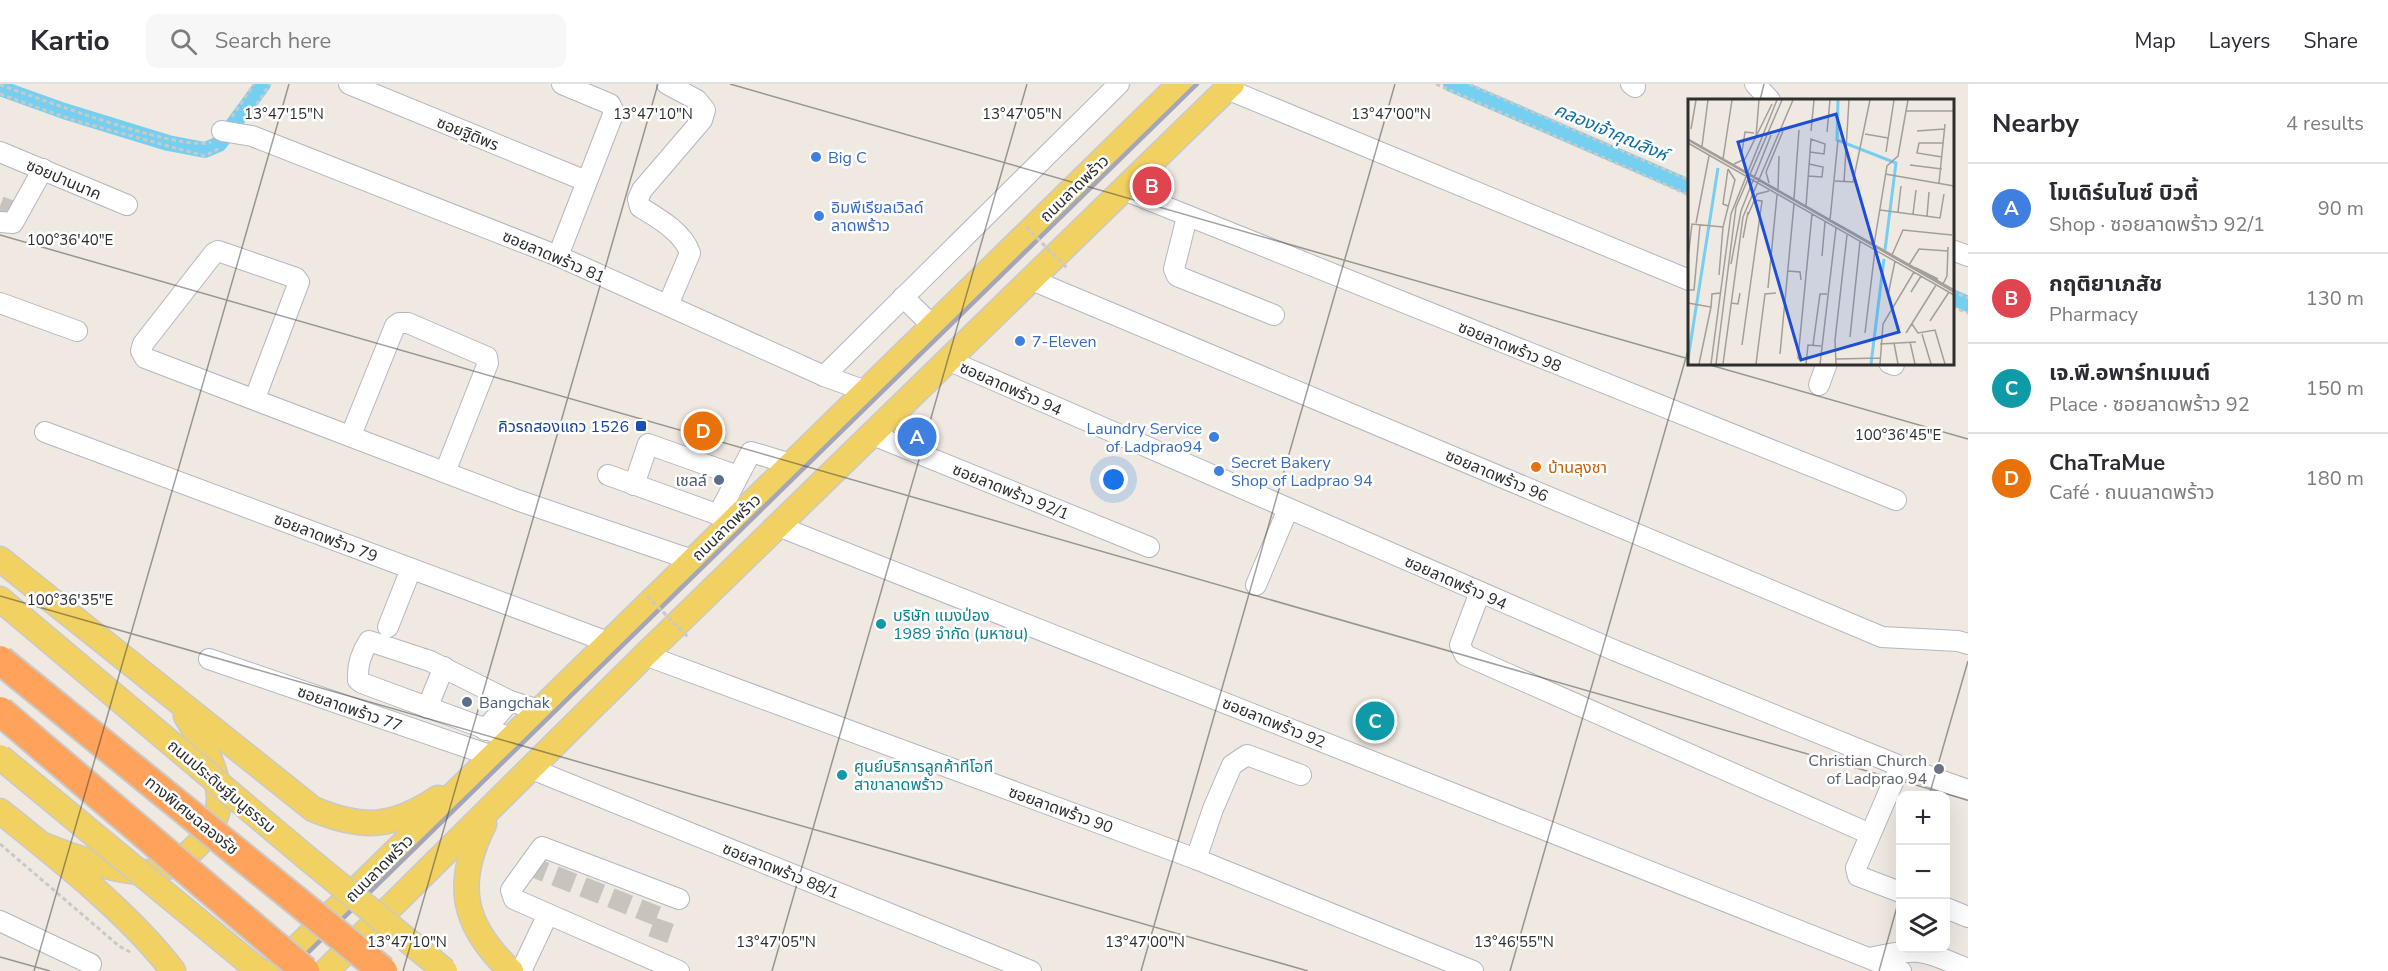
<!DOCTYPE html>
<meta charset="utf-8">
<style>
:root{--surface:#fff;--page:#f7f7f7;--text:#2b2b33;--muted:#7c7c81;--line:#e1e1e2;--accent:#4264fb}
body{margin:0;font-family:"Nunito Sans","Noto Sans Thai",sans-serif;background:var(--page);color:var(--text)}
.controls{position:absolute;right:18px;bottom:18px;display:grid;overflow:hidden;border-radius:12px;box-shadow:0 6px 24px #0002}
.controls button{width:54px;height:54px;display:grid;place-items:center;padding:0;border:0;border-bottom:2px solid var(--line);background:var(--surface);color:var(--text);font:30px sans-serif}
.you{position:absolute;left:1114px;top:396px;width:21px;height:21px;margin:-15px;border:4px solid #fff;border-radius:50%;background:#1a73e8;box-shadow:0 0 0 9px #1a73e833}
.badge{display:grid;place-items:center;width:39px;height:39px;border-radius:50%;background:var(--accent);color:#fff;font-size:20px;font-weight:700}
.pin{position:absolute;translate:-50% -50%;border:3px solid #fff;box-shadow:0 2px 6px #0006}
.list{margin:0;padding:0;list-style:none}
h2{display:flex;justify-content:space-between;align-items:center;height:78px;margin:0;padding:0 24px;font-size:26px}
h2 small{font-size:20px;font-weight:400;color:var(--muted)}
.list li{display:grid;grid-template-columns:39px 1fr auto;gap:18px;align-items:center;box-sizing:border-box;height:90px;padding:0 24px;border-top:2px solid var(--line)}
.list b{display:block;font-size:22px;white-space:nowrap}
.list p{margin:0;font-size:20px;white-space:nowrap;color:var(--muted)}
.list em{font-size:20px;font-style:normal;color:var(--muted)}
.icon{flex:none;width:33px;height:33px;fill:none;stroke:currentColor;stroke-width:2;stroke-linecap:round;stroke-linejoin:round}
.map{position:relative;flex:none;width:1968px;height:887px;overflow:hidden}
header{display:flex;align-items:center;gap:36px;box-sizing:border-box;height:84px;padding:0 30px;background:var(--surface);border-bottom:2px solid var(--line)}
header strong{font-size:28px}
nav{display:flex;gap:33px;margin-inline-start:auto;font-size:21px}
.search{width:420px;height:54px;background:var(--page);display:flex;align-items:center;gap:15px;box-sizing:border-box;padding:0 21px;border-radius:12px;color:var(--muted);font-size:22px}
main{display:flex}
aside{flex:1;background:var(--surface)}
.map>svg:first-child{display:block}
.lines{fill:none;stroke-linecap:round;stroke-linejoin:round}
.canal{stroke:#75cff0;stroke-width:16}
.minor-tunnel{stroke:#c8c4bd;stroke-width:20;stroke-dasharray:20 10;stroke-linecap:butt}
.minor-casing{stroke:#b4b7c1;stroke-width:22}
.major-casing{stroke:#c9c9c9;stroke-width:27}
.path{stroke:#c9c9c9;stroke-width:3;stroke-dasharray:4.5 3;stroke-linecap:butt}
.minor{stroke:#fff;stroke-width:20}
.major{stroke:#f2d163;stroke-width:24}
.rail{stroke:#a3a6b8;stroke-width:4.5}
.major-bridge-casing{stroke:#c9c9c9;stroke-width:27;stroke-linecap:butt}
.highway-bridge-casing{stroke:#c9c9c9;stroke-width:32;stroke-linecap:butt}
.path-bridge{stroke:#c9c9c9;stroke-width:3;stroke-dasharray:4.5 3;stroke-linecap:butt}
.major-bridge{stroke:#f2d163;stroke-width:24}
.highway-bridge{stroke:#ffa35c;stroke-width:28}
.ticks{fill:none;stroke:#2e2e2e;stroke-width:1.5;stroke-opacity:0.45}
.shop-dot{fill:#3f7fe0;stroke:#fff;stroke-width:2}
.transit-dot{fill:#1a4fb4;stroke:#fff;stroke-width:2}
.food-dot{fill:#e8710a;stroke:#fff;stroke-width:2}
.service-dot{fill:#5c6f8a;stroke:#fff;stroke-width:2}
.culture-dot{fill:#0f9aa8;stroke:#fff;stroke-width:2}
.worship-dot{fill:#6b7280;stroke:#fff;stroke-width:2}
.labels{text-anchor:middle;stroke-width:5;stroke-linejoin:round;paint-order:stroke}
.street-label{font-size:16px;fill:#2e2e2e;stroke:#fff}
.shop-label{font-size:16px;fill:#366cbe;stroke:#fff;text-anchor:start}
.transit-label{font-size:16px;fill:#164399;stroke:#fff;text-anchor:end}
.food-label{font-size:16px;fill:#c56008;stroke:#fff;text-anchor:start}
.service-label{font-size:16px;fill:#4e5e75;stroke:#fff;text-anchor:end}
.culture-label{font-size:16px;fill:#0d838f;stroke:#fff;text-anchor:start}
.worship-label{font-size:16px;fill:#5b616d;stroke:#fff;text-anchor:end}
.water-label{font-size:18px;font-style:italic;fill:#0d6fa3;stroke:#fff}
.inset-river{fill:none;stroke:#75cff0;stroke-width:3}
.inset-road{fill:none;stroke:#a29e99;stroke-width:1.5}
.view{fill:#1d4ed8;fill-opacity:0.15;stroke:#1d4ed8;stroke-width:3}
.inset-edge{fill:none;stroke:#2e2e2e;stroke-width:3}
.ticks-label{font-size:15px;text-anchor:middle;fill:#2e2e2e;stroke:#fff;stroke-width:5;stroke-linejoin:round;paint-order:stroke}
</style>
<header>
<strong>Kartio</strong>
<div class="search"><svg class="icon" aria-label="search" viewBox="0 0 24 24"><circle cx="10" cy="10" r="6"/><path d="M15 15l6 6"/></svg>Search here</div>
<nav><a>Map</a><a>Layers</a><a>Share</a></nav>
</header>
<main>
<div class="map">
<svg width="1968" height="887" viewBox="0 0 1968 887">
<rect width="100%" height="100%" fill="#efe9e1"/>
<g class="lines">
<g class="canal">
<polyline points="1451,0 1689,103"/>
<polyline points="0,4 64,27 168,59 205,66 219,60 263,0"/>
<polyline points="1952,213 1968,220"/>
</g>
<g class="minor-tunnel">
<polyline points="0,122 16,128"/>
<polyline points="527,781 665,835 651,875"/>
</g>
<defs>
<g id="minor">
<polyline points="349,0 586,97"/>
<path d="M667 0 697 16 705 26 702 36 642 106 638 115 640 123C658 134 683 148 690 169L668 221"/>
<polyline points="1631,0 1635,3"/>
<polyline points="1755,0 1770,16"/>
<polyline points="1227,5 1689,196"/>
<polyline points="222,47 252,52 558,172 824,292 866,307"/>
<polyline points="0,68 127,121"/>
<polyline points="1124,106 1896,416"/>
<polyline points="1187,133 1174,185 1177,192 1274,231"/>
<polyline points="0,138 13,139 43,85"/>
<polyline points="1952,166 1968,172"/>
<polyline points="558,172 614,28 610,20 562,0"/>
<polyline points="1032,196 1882,553 1958,557 1968,560"/>
<polyline points="903,213 933,242"/>
<polyline points="0,219 77,247"/>
<polyline points="950,277 1616,567 1900,682 1968,706"/>
<polyline points="1889,279 1894,281"/>
<polyline points="824,292 1119,0"/>
<polyline points="1819,301 1827,279"/>
<polyline points="255,314 299,198 296,194 218,167 214,169 143,260 141,267 145,274 517,416 692,476"/>
<polyline points="45,348 608,558"/>
<polyline points="351,351 395,242 399,239 408,239 487,273 488,279 445,388"/>
<polyline points="873,351 1149,463"/>
<polyline points="608,391 733,436"/>
<polyline points="634,401 648,360 738,392"/>
<polyline points="718,431 751,368 791,380"/>
<polyline points="778,442 1901,887"/>
<polyline points="1256,501 1288,425"/>
<polyline points="1480,508 1460,561 1465,571 1870,750"/>
<polyline points="388,543 411,485"/>
<polyline points="645,571 1196,775 1473,887"/>
<polyline points="209,575 492,672"/>
<polyline points="427,624 444,583"/>
<polyline points="485,646 510,617"/>
<path d="M511 654 362 599 358 596C357 582 361 569 369 557L430 577 510 617 539 626"/>
<polyline points="1900,682 1856,784 1858,792 1900,808"/>
<polyline points="532,685 1031,887"/>
<polyline points="1196,775 1213,725 1232,681 1247,671 1301,691"/>
<polyline points="1946,824 1968,833"/>
<polyline points="548,830 514,815 511,806 542,763 679,815"/>
<polyline points="0,837 91,880"/>
<path d="M1870 874C1921 863 1921 866 1968 885"/>
<polyline points="521,887 548,830 679,887"/>
</g>
<g id="major">
<path d="M0 475 313 725C363 746 393 744 438 714"/>
<polyline points="0,515 26,537"/>
<path d="M0 727C56 772 130 830 173 887"/>
<path d="M484 740C454 800 462 841 511 887"/>
<path d="M43 761C68 771 124 791 150 788 182 783 221 747 219 712 217 683 201 656 186 632"/>
<polyline points="273,887 1180,0"/>
<polyline points="326,887 645,571 1232,0"/>
</g>
</defs>
<use href="#minor" class="minor-casing"/>
<use href="#major" class="major-casing"/>
<g class="path">
<polyline points="1436,0 1689,111"/>
<polyline points="1469,0 1689,96"/>
<path d="M0 1C36 13 182 69 211 58"/>
<polyline points="0,10 73,36 205,72 220,64"/>
<polyline points="232,33 254,0"/>
<polyline points="248,33 270,0"/>
<polyline points="1952,207 1968,214"/>
<polyline points="1952,223 1968,229"/>
<polyline points="0,760 119,862 130,868"/>
</g>
<use href="#minor" class="minor"/>
<use href="#major" class="major"/>
<polyline class="rail" points="289,887 1197,0"/>
<defs>
<g id="major-bridge">
<polyline points="26,537 307,774 445,887"/>
<polyline points="0,673 259,887"/>
</g>
<g id="highway-bridge">
<polyline points="0,576 383,887"/>
<polyline points="0,627 305,887"/>
</g>
</defs>
<use href="#major-bridge" class="major-bridge-casing"/>
<use href="#highway-bridge" class="highway-bridge-casing"/>
<g class="path-bridge">
<polyline points="1026,143 1067,184"/>
<polyline points="647,512 688,553"/>
</g>
<use href="#major-bridge" class="major-bridge"/>
<use href="#highway-bridge" class="highway-bridge"/>
</g>
<path class="ticks" d="M730 0 1689 275M1760 16 1764 0M0 151 1968 716M1703 279 1968 355M0 512 1308 887M1929 712 1968 577M0 873 50 887M34 887 289 0M403 887 658 0M772 887 1027 0M1141 887 1395 0M1510 887 1689 263M1879 887 1900 812"/>
<g class="shop-dot">
<circle cx="816" cy="73" r="6"/>
<circle cx="819" cy="132" r="6"/>
<circle cx="1020" cy="257" r="6"/>
<circle cx="1214" cy="353" r="6"/>
<circle cx="1219" cy="387" r="6"/>
</g>
<rect class="transit-dot" x="635" y="336" width="12" height="12" rx="3"/>
<circle class="food-dot" cx="1536" cy="383" r="6"/>
<g class="service-dot">
<circle cx="719" cy="396" r="6"/>
<circle cx="467" cy="618" r="6"/>
</g>
<g class="culture-dot">
<circle cx="881" cy="540" r="6"/>
<circle cx="842" cy="691" r="6"/>
</g>
<circle class="worship-dot" cx="1939" cy="685" r="6"/>
<g class="labels">
<g class="street-label">
<text transform="translate(468 49) rotate(22)" y="6">ซอยฐิติพร</text>
<text transform="translate(64 95) rotate(23)" y="6">ซอยปานนาค</text>
<text transform="translate(1074 104) rotate(-44)" y="6">ถนนลาดพร้าว</text>
<text transform="translate(554 172) rotate(23)" y="6">ซอยลาดพร้าว 81</text>
<text transform="translate(1510 262) rotate(22)" y="6">ซอยลาดพร้าว 98</text>
<text transform="translate(1011 304) rotate(24)" y="6">ซอยลาดพร้าว 94</text>
<text transform="translate(1497 391) rotate(23)" y="6">ซอยลาดพร้าว 96</text>
<text transform="translate(1011 407) rotate(22)" y="6">ซอยลาดพร้าว 92/1</text>
<text transform="translate(726 443) rotate(-44)" y="6">ถนนลาดพร้าว</text>
<text transform="translate(326 453) rotate(21)" y="6">ซอยลาดพร้าว 79</text>
<text transform="translate(1456 498) rotate(24)" y="6">ซอยลาดพร้าว 94</text>
<text transform="translate(350 624) rotate(19)" y="6">ซอยลาดพร้าว 77</text>
<text transform="translate(1274 638) rotate(22)" y="6">ซอยลาดพร้าว 92</text>
<text transform="translate(222 702) rotate(40)" y="6">ถนนประดิษฐ์มนูธรรม</text>
<text transform="translate(1061 725) rotate(20)" y="6">ซอยลาดพร้าว 90</text>
<text transform="translate(192 731) rotate(39)" y="6">ทางพิเศษฉลองรัช</text>
<text transform="translate(379 784) rotate(-45)" y="6">ถนนลาดพร้าว</text>
<text transform="translate(781 786) rotate(22)" y="6">ซอยลาดพร้าว 88/1</text>
</g>
<g class="shop-label">
<text x="828" y="79">Big C</text>
<text x="831" y="129">อิมพีเรียลเวิลด์<tspan x="831" dy="18">ลาดพร้าว</tspan></text>
<text x="1032" y="263">7-Eleven</text>
<text x="1202" y="350" text-anchor="end">Laundry Service<tspan x="1202" dy="18">of Ladprao94</tspan></text>
<text x="1231" y="384">Secret Bakery<tspan x="1231" dy="18">Shop of Ladprao 94</tspan></text>
</g>
<g class="transit-label">
<text x="629" y="348">คิวรถสองแถว 1526</text>
</g>
<g class="food-label">
<text x="1548" y="389">บ้านลุงชา</text>
</g>
<g class="service-label">
<text x="707" y="402">เชลล์</text>
<text x="479" y="624" text-anchor="start">Bangchak</text>
</g>
<g class="culture-label">
<text x="893" y="537">บริษัท แมงป่อง<tspan x="893" dy="18">1989 จำกัด (มหาชน)</tspan></text>
<text x="854" y="688">ศูนย์บริการลูกค้าทีโอที<tspan x="854" dy="18">สาขาลาดพร้าว</tspan></text>
</g>
<g class="worship-label">
<text x="1927" y="682">Christian Church<tspan x="1927" dy="18">of Ladprao 94</tspan></text>
</g>
<g class="water-label">
<text transform="translate(1611 48) rotate(23)" y="6">คลองเจ้าคุณสิงห์</text>
</g>
</g>
<g transform="translate(1688 15)">
<rect width="266" height="266" fill="#efe9e1"/>
<path class="inset-river" d="M150 1 149 41 208 64 197 151M0 260 30 69M183 265 196 160"/>
<path class="inset-road" d="M218 12H266M3 30 8 1M123 32 126 1M229 32 256 30M139 33 142 1M177 35 200 39M68 37 71 1M0 40 266 191M0 41 266 193M0 44 266 196M14 47 20 1M54 53 57 33 66 34M198 53 206 1M254 58 229 54 231 44H255M35 60 44 1M46 65 57 60 84 5M222 66 254 70M40 70 35 105 40 107M197 75 266 87M120 77 134 78 135 68 121 65M147 82 165 83 182 1M156 83 161 1M81 84 78 73 95 32M251 84 257 25M90 91 91 57M106 100 111 31M118 107 123 40 137 45 136 55 122 53M192 111 252 119 256 95M210 113 213 87M225 115 228 91M60 116 69 95 81 92M239 117 241 93M142 121 150 41M8 124 21 57M55 139 60 113M186 146 199 67 210 57 220 1M204 156 215 131 264 136M134 157 137 123M0 159 4 125 35 128M43 165 53 112 83 36M221 166 231 150 260 152M228 169 250 180M100 172 112 173 113 181M31 176 35 128 47 81 40 70M255 185 259 177 260 148M80 189 89 96M0 191H6L12 126M223 193 233 177M200 196 207 162M0 204 23 208 11 265M43 204 50 205 52 194M23 208 24 195 32 194M242 222 261 193M224 225 230 234 247 231 257 265M177 234 187 151M218 234 248 186M234 235 243 265M162 238 172 143M222 243 227 265M206 244 210 265M192 245 228 243M54 246 74 102 66 101M125 246 132 195H139M92 255 106 105M148 260 192 259M113 262 110 259 124 115M23 265 43 115 89 1M28 265 48 108 94 1M35 265 55 118 105 1M68 265 77 195 88 194M118 265 120 246 133 247M132 265 148 129M148 265 147 241 159 136M192 265 195 225 226 173"/>
<path class="view" d="M148 15 211 233 113 261 50 43Z"/>
<rect width="266" height="266" class="inset-edge"/>
</g>
<g class="ticks-label">
<text x="284" y="35">13°47'15"N</text>
<text x="653" y="35">13°47'10"N</text>
<text x="1022" y="35">13°47'05"N</text>
<text x="1391" y="35">13°47'00"N</text>
<text x="70" y="161">100°36'40"E</text>
<text x="1898" y="356">100°36'45"E</text>
<text x="70" y="521">100°36'35"E</text>
<text x="407" y="863">13°47'10"N</text>
<text x="776" y="863">13°47'05"N</text>
<text x="1145" y="863">13°47'00"N</text>
<text x="1514" y="863">13°46'55"N</text>
</g>
</svg>
<div class="controls">
<button>+</button>
<button>−</button>
<button><svg class="icon" aria-label="layers" viewBox="0 0 24 24"><path d="M12 4l9 5-9 5-9-5zM3 14l9 5 9-5"/></svg></button>
</div>
<div class="you"></div>
<div class="pin badge" style="left:917px;top:353px;background:#3f7fe0">A</div>
<div class="pin badge" style="left:1152px;top:102px;background:#e0444e">B</div>
<div class="pin badge" style="left:1375px;top:637px;background:#0f9aa8">C</div>
<div class="pin badge" style="left:703px;top:347px;background:#e8710a">D</div>
</div>
<aside>
<h2>Nearby<small>4 results</small></h2>
<ul class="list">
<li><span class="badge" style="background:#3f7fe0">A</span><div><b>โมเดิร์นไนซ์ บิวตี้</b><p>Shop · ซอยลาดพร้าว 92/1</p></div><em>90 m</em></li>
<li><span class="badge" style="background:#e0444e">B</span><div><b>กฤติยาเภสัช</b><p>Pharmacy</p></div><em>130 m</em></li>
<li><span class="badge" style="background:#0f9aa8">C</span><div><b>เจ.พี.อพาร์ทเมนต์</b><p>Place · ซอยลาดพร้าว 92</p></div><em>150 m</em></li>
<li><span class="badge" style="background:#e8710a">D</span><div><b>ChaTraMue</b><p>Café · ถนนลาดพร้าว</p></div><em>180 m</em></li>
</ul>
</aside>
</main>
